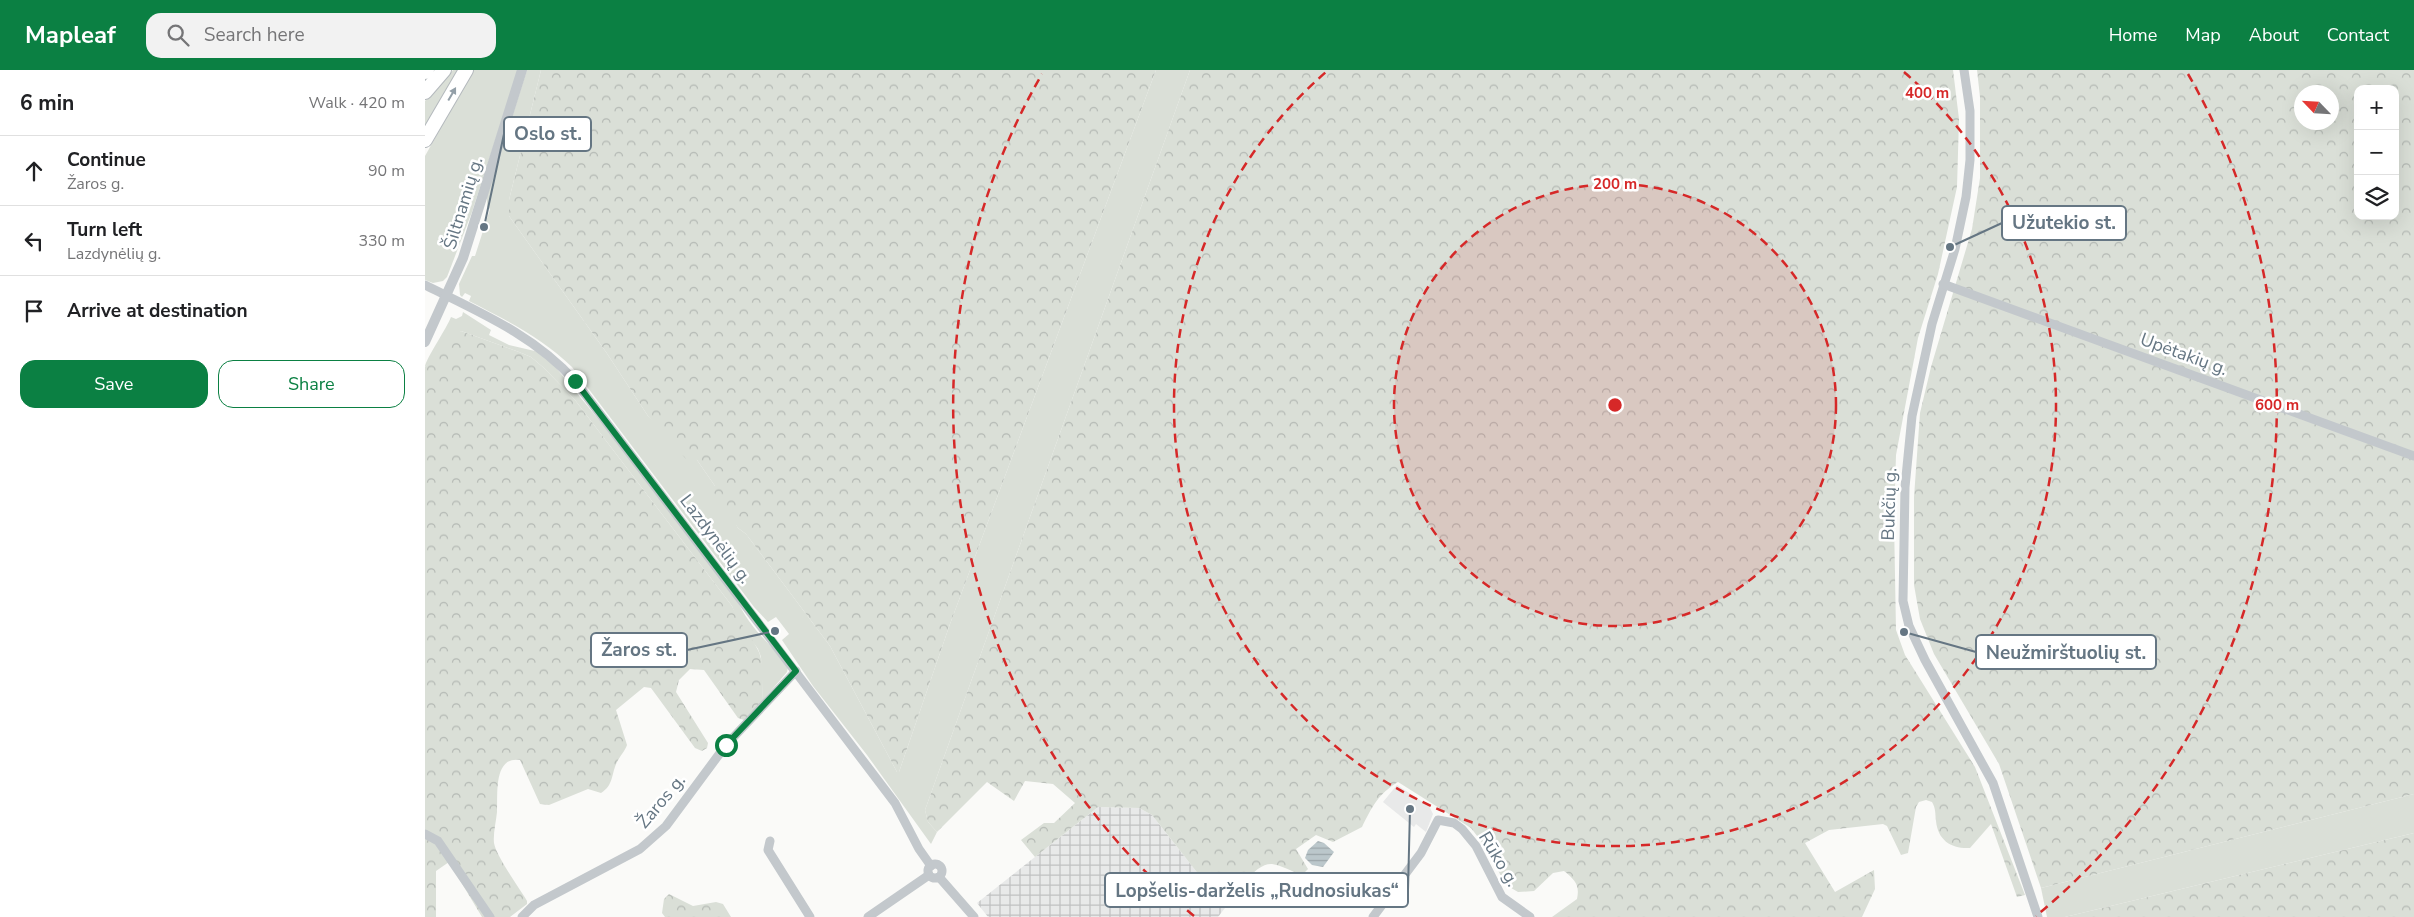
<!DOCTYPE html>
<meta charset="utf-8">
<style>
:root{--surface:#fff;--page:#f2f2f2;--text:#202124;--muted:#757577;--line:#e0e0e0;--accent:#0b8043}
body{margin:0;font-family:"Nunito Sans",sans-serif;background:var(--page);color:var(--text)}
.controls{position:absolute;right:15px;top:15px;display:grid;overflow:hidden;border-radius:10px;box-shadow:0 5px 20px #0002}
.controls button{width:45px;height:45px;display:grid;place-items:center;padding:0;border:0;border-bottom:1px solid var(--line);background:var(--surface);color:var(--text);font:25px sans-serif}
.compass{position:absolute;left:1869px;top:15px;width:45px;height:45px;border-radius:50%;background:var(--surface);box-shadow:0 5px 20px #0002;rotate:295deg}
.stop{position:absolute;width:15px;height:15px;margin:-11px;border:4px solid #0b8043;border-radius:50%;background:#fff}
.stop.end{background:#0b8043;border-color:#fff;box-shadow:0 1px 5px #0008}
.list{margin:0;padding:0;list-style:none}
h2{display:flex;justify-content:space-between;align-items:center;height:65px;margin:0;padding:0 20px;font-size:21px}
h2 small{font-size:16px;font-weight:400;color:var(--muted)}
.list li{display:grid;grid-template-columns:32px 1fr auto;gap:15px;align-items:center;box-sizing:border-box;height:70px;padding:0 20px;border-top:1px solid var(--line)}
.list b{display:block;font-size:19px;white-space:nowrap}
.list p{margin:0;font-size:16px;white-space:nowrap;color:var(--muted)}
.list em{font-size:16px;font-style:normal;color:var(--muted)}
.actions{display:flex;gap:10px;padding:15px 20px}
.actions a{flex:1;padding:11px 0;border:1px solid var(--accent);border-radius:15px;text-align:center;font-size:18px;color:var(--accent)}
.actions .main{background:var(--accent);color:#fff}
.icon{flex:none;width:28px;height:28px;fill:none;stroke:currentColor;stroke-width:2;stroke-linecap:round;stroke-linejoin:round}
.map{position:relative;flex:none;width:1989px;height:847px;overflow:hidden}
header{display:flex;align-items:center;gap:30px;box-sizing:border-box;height:70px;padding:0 25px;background:var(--accent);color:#fff}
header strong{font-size:24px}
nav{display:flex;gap:28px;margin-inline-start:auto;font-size:18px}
.search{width:350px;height:45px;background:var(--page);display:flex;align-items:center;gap:12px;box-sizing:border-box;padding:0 18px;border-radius:15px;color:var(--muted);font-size:19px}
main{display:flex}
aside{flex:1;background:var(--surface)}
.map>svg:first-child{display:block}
.built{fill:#e8e9e9}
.industrial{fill:url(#industrial-grid)}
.green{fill:#dadfd7}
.forest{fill:url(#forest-crowns);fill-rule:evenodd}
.water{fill:url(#water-rules)}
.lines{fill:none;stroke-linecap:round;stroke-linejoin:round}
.trunk-casing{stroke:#b4b9bd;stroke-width:16}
.minor{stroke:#c3c8cc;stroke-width:9}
.tertiary{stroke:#c3c8cc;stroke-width:10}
.trunk{stroke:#fff;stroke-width:14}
.oneway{fill:#939fa8}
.route{stroke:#0b8043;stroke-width:6}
.ring{fill:none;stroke:#d62828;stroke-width:2.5;stroke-dasharray:9 6}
.labels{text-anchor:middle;stroke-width:5;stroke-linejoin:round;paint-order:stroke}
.street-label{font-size:18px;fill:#657683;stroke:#fff}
.centre{fill:#d62828;stroke:#fff;stroke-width:2.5}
.ring-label{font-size:15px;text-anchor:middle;font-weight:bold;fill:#d62828;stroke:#fff;stroke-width:5;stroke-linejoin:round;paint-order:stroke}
.leader{fill:none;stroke:#657683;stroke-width:2}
.callout-dot{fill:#657683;stroke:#fff;stroke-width:2}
.callout{fill:#fff;stroke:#657683;stroke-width:2}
.callout-label{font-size:19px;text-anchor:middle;font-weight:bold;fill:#657683}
</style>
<header>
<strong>Mapleaf</strong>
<div class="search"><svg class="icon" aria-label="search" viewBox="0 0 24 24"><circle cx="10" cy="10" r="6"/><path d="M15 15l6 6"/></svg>Search here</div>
<nav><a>Home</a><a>Map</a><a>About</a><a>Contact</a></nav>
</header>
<main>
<aside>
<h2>6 min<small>Walk · 420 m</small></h2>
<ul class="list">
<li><svg class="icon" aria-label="ahead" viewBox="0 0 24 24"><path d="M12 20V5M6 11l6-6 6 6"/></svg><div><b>Continue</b><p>Žaros g.</p></div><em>90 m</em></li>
<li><svg class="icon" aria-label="left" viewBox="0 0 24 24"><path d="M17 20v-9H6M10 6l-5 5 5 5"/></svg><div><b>Turn left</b><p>Lazdynėlių g.</p></div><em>330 m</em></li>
<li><svg class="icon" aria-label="arrive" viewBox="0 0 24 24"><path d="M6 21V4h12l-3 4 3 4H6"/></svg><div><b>Arrive at destination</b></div></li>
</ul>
<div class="actions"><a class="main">Save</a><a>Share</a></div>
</aside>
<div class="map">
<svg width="1989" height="847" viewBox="0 0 1989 847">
<defs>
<pattern id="industrial-grid" width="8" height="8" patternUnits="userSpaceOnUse" patternTransform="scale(1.25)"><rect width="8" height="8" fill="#e8e9e9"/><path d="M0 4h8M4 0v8" fill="none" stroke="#c0c1c2"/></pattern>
<pattern id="forest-crowns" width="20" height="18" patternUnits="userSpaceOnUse" patternTransform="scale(1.25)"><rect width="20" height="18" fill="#dadfd7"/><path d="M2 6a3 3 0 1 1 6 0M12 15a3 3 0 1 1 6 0" fill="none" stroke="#b4b9b4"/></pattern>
<pattern id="water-rules" width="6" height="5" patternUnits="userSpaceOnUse" patternTransform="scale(1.25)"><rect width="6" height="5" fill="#bbc7cb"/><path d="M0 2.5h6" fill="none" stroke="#9ca6aa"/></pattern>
</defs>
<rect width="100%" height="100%" fill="#fafaf8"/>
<polygon class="built" points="972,715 1004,736 1008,744 1001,762 991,754 989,757 958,732"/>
<polygon class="industrial" points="673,737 714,738 727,745 800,838 793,847 563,847 552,833"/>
<g class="green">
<polygon points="28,0 35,0 0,59 0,31"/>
<polygon points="48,0 93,0 47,142 22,207 18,211 8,213 0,210 0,86"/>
<path d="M102 0H116L84 130V146L181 282 223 346 272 390 290 416 313 458 321 464 405 576 472 702H474L525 554 731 0H765L500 740 503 752 512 762 506 774 442 685 388 616 357 570 364 564 351 547 343 552 329 537 147 297C117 268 81 250 44 231L46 226 40 223 37 227 35 225 34 214 47 186H50L65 139 62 137V126Z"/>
<path d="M38 242 66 260 64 265 84 275 114 282 128 294 183 361 312 529C323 558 346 573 363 597L362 602 338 630 336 587 333 579 313 552 307 536 150 330 119 298 106 287 94 282 36 261 0 297C0 290 22 258 26 247L31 249 37 246Z"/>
<polygon points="1989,724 1989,763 1640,847 1622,847 1616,818"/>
</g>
<g class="forest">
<polygon points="116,0 731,0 525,554 474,702 472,702 405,576 321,464 313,458 289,423 290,416 272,390 261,389 223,346 181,282 84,146 84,130"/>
<path d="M765 0H1528L1534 49 1532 117 1513 204 1493 268 1471 385 1469 451 1471 560 1480 585 1550 697 1600 825 1592 827 1566 754 1545 778C1527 779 1513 771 1511 751 1510 743 1511 739 1507 732L1501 730 1494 732 1491 737 1483 783 1476 785 1462 756 1458 754 1404 760 1380 773 1410 822 1449 800 1450 819 1437 847H1127L1152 829C1155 815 1150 810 1139 801L1128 803 1109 821 1093 822 1081 815 1059 775 1046 758 973 712C953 724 947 737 937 757L908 772 891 765 871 779 883 799 877 805C868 802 856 795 847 794 829 793 810 825 800 838L727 745 714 738 673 737 610 787 596 770 619 753H629L650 733 628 714 600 711 589 731 562 712 512 762 503 752 500 740Z"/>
<path d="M1552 0H1989V724L1616 818 1574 694 1509 584 1495 549 1489 515V427L1495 343 1506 297 1547 159 1555 108V27ZM1933 19H1970V146H1933ZM1876 22H1906V52H1876Z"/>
<path d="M36 261 94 282 106 287 119 298 150 330 307 536C314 553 325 564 333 580 340 594 337 615 338 630L319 650 313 648 279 600 265 599 254 610 251 622 283 673 282 678 277 681 270 678 226 618 219 617 191 640 202 675C200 681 195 686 192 692 186 704 189 715 176 723L163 719 124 735 115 734 95 690C68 686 73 725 72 742 71 752 68 764 69 773 71 786 95 819 102 831V834L85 847H57L24 792 11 801V847H0V297L25 266Z"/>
<polygon points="1989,763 1989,847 1640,847"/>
<polygon points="244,824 268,836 291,832 298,834 306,847 240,847 237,843 239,829"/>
</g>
<polygon class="water" points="893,771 899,773 909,782 898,797 887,795 880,788 883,780"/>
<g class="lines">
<defs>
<g id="trunk">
<polyline points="0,2 2,0"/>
<polyline points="0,22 19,0"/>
<polyline points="0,70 41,0"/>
</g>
</defs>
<use href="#trunk" class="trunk-casing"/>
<g class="minor">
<polyline points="1539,0 1545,41 1545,90 1541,127 1530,179 1507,254 1487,346 1480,417 1478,531 1484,556 1500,590 1568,713 1613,847"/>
<polyline points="1518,214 1989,386"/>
<path d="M0 215C54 242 109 265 150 311L470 733 494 779 506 796"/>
<polyline points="0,764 13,771 65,847"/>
<polyline points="345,771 343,780 385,847"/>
<circle cx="510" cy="801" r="7"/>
<polyline points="514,807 549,847"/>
<polyline points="97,847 109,835 215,779 241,756 301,675 371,601"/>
<polyline points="443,847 504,805"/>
<polyline points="948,847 996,783 1013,750 1029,753 1037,759 1051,776 1077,827 1105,847"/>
</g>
<polyline class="tertiary" points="0,272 38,188 97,0"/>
<use href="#trunk" class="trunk"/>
</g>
<defs><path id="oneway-solid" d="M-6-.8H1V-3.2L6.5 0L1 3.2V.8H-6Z" transform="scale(1.25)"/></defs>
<use class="oneway" href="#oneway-solid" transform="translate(27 24) rotate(-60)"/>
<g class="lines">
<polyline class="route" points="150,311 371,601 301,675"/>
</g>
<circle cx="1190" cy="335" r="221" fill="#d62828" fill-opacity=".12"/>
<g class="ring">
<circle cx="1190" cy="335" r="221"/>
<path d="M1479 2A441 441 0 1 1 901 2"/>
<path d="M769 846A662 662 0 0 1 617 4M1763 4A662 662 0 0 1 1611 846"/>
</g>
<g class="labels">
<g class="street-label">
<text transform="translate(38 133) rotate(-73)" y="6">Šiltnamių g.</text>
<text transform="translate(1759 284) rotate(20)" y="6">Upėtakių g.</text>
<text transform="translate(1464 434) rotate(-88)" y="6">Bukčių g.</text>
<text transform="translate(291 469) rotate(53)" y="6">Lazdynėlių g.</text>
<text transform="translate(236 731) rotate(-50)" y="6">Žaros g.</text>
<text transform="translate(1074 789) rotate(59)" y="6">Rūko g.</text>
</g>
</g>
<circle cx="1190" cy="335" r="8" class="centre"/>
<g class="ring-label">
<text x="1502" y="28">400 m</text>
<text x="1190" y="119">200 m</text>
<text x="1852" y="340">600 m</text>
</g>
<path class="leader" d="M59 157L79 64M1525 177L1577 153M350 561L262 580M1479 562L1551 582M985 739L983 820"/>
<g class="callout-dot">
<circle cx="59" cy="157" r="5"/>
<circle cx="1525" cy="177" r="5"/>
<circle cx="350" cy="561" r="5"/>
<circle cx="1479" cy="562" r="5"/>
<circle cx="985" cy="739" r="5"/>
</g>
<g class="callout">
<rect x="79" y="47" width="87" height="34" rx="5"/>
<rect x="1577" y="136" width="124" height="34" rx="5"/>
<rect x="166" y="563" width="96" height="34" rx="5"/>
<rect x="1551" y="565" width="180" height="34" rx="5"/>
<rect x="680" y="803" width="303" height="34" rx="5"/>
</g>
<g class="callout-label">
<text x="123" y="70">Oslo st.</text>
<text x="1639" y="159">Užutekio st.</text>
<text x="214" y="586">Žaros st.</text>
<text x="1641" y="589">Neužmirštuolių st.</text>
<text x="832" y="827">Lopšelis-darželis „Rudnosiukas“</text>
</g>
</svg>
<div class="controls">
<button>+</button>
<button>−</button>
<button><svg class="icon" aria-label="layers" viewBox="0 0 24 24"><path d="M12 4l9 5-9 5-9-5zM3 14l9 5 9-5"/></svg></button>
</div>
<svg class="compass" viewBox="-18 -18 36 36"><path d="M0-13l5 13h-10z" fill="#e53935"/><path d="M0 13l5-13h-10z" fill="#757577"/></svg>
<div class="stop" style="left:301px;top:675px"></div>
<div class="stop end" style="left:150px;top:311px"></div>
</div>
</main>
